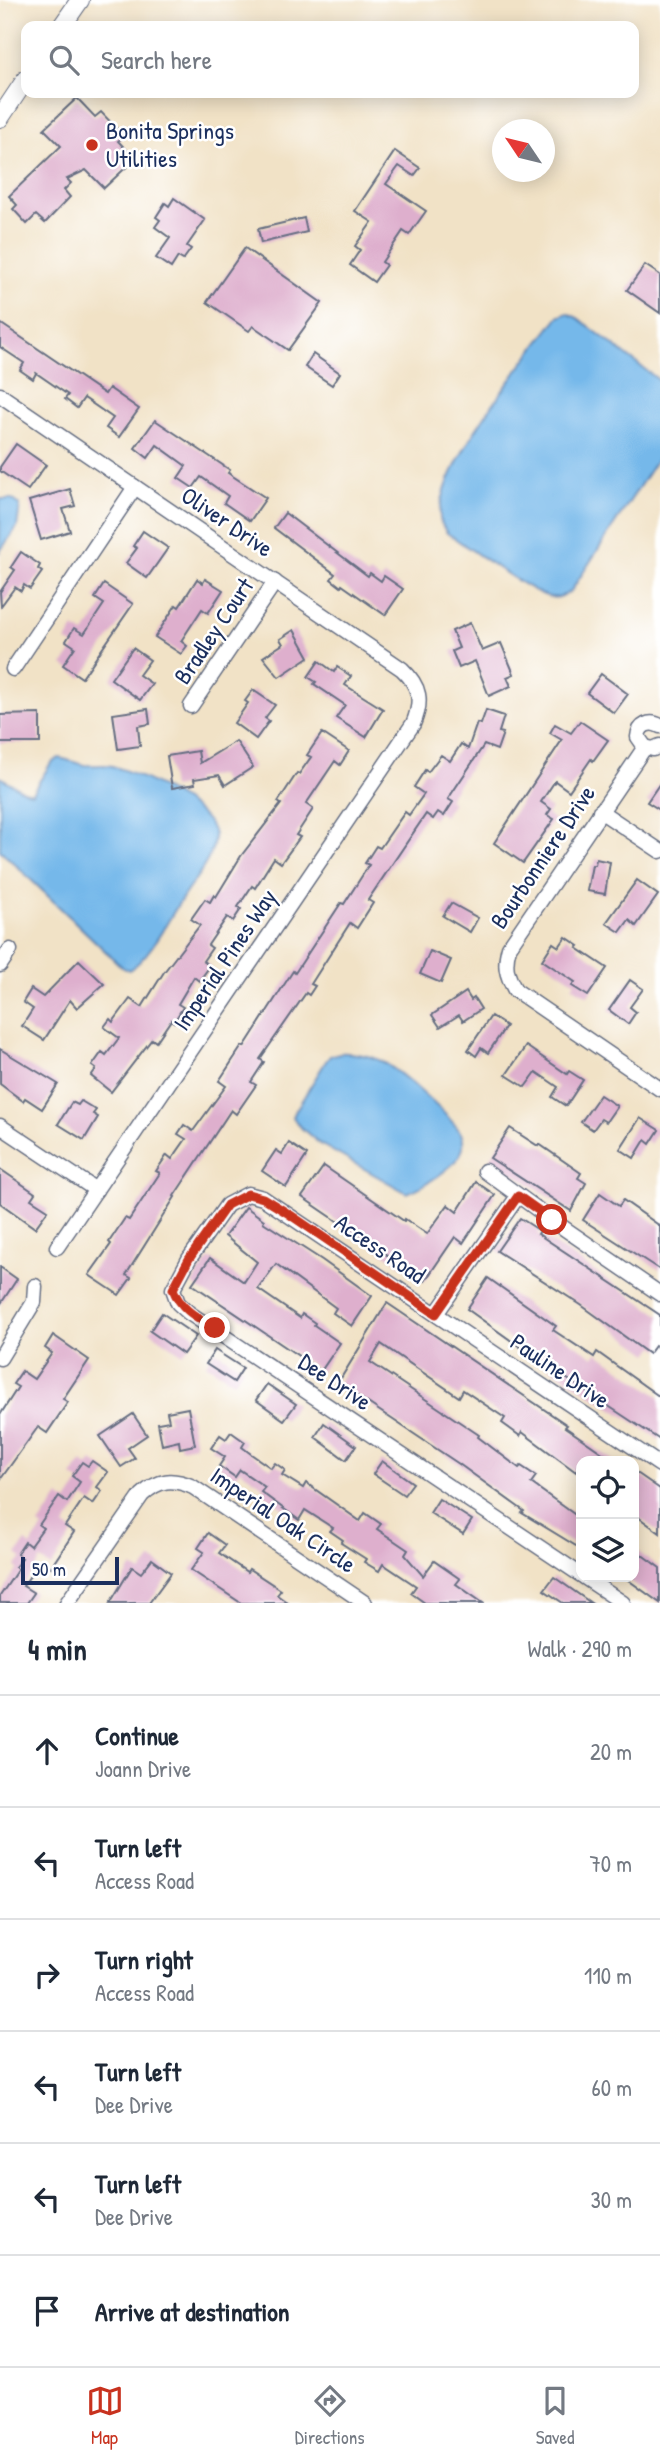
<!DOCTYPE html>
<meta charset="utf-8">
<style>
:root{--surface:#fff;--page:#f6f6f7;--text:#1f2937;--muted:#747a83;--line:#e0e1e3;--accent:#c8321e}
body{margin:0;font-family:"Patrick Hand",sans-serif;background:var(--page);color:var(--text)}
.controls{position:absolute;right:21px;bottom:21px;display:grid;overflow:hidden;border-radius:14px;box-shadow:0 4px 18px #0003}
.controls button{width:63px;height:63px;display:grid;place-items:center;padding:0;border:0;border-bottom:2px solid var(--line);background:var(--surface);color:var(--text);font:35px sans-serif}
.compass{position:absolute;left:492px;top:119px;width:63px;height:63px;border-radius:50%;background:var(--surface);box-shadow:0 4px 18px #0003;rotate:305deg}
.scale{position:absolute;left:21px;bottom:18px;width:98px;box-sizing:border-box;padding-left:7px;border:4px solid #1b2f5e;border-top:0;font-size:19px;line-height:24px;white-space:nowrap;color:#1b2f5e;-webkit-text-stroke:5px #fff;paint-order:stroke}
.stop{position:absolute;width:21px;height:21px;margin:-16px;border:5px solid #c8321e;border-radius:50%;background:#fff}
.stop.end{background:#c8321e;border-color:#fff;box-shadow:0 2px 7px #0008}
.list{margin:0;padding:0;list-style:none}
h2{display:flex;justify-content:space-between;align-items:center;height:91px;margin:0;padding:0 28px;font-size:30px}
h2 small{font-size:23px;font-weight:400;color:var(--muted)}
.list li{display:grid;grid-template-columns:46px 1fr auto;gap:21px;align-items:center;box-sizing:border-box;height:112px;padding:0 28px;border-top:2px solid var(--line)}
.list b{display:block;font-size:26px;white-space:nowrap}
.list p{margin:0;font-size:23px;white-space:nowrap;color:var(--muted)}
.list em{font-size:23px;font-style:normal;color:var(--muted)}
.icon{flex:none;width:38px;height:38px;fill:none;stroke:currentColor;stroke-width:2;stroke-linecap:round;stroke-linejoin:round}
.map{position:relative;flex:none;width:660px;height:1603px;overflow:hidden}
.search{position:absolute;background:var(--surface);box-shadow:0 4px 18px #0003;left:21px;right:21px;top:21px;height:77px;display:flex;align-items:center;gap:18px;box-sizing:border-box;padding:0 24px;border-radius:14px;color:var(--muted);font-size:26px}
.sheet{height:763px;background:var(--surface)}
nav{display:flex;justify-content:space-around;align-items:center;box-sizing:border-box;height:98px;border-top:2px solid var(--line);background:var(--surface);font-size:19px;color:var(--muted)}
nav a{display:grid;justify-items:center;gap:4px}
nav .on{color:var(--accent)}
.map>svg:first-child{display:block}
.water{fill:#74b8ea;stroke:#4874a4;stroke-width:2}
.building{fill:#deafcd}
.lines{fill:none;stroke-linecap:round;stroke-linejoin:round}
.minor-casing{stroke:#666e82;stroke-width:17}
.tertiary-casing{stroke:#666e82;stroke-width:20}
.minor{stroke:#fff;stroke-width:14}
.tertiary{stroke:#fff;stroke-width:18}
.route{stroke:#c8321e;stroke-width:9}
.poi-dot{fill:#c8321e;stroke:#fff;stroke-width:2.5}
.labels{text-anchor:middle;stroke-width:5;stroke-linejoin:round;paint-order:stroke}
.poi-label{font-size:24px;fill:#1b2f5e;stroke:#fff;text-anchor:start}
.street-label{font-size:24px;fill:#1b2f5e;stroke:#fff}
</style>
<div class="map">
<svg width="660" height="1603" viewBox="0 0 660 1603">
<rect width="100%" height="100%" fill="#fff"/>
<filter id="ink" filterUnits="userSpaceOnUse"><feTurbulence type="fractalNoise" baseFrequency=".0143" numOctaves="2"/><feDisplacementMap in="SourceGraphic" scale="14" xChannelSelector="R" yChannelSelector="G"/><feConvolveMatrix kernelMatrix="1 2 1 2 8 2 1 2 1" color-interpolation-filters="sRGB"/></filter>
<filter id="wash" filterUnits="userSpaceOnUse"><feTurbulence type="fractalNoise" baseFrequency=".00686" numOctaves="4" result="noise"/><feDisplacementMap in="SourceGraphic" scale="28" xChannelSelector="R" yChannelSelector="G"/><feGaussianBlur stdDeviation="1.57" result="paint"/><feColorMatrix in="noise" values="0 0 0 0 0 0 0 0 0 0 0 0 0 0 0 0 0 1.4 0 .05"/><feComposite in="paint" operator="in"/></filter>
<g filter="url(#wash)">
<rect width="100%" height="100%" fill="#f1e2c6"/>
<g class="water">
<path d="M567 313 578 318 660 381V455L571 591C564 595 559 599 550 597 532 594 466 546 447 533 444 528 441 524 440 519 437 467 526 360 558 317Z"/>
<polygon points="0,499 12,499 20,505 17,527 0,551"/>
<path d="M59 758C68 760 77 763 85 765 94 766 103 764 112 766 137 773 212 808 214 836 215 857 193 881 183 897 169 918 150 958 129 970L123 968 0 850V777L24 791 32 793 51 763Z"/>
<path d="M339 1053C352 1052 365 1055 377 1059 397 1067 446 1113 459 1130 462 1134 464 1141 463 1146 462 1164 423 1187 407 1193L320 1144 299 1126 293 1117 296 1110 326 1061 330 1056Z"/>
</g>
<g id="blocks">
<g class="building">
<polygon points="77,98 95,117 101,112 124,136 118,141 135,159 104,188 86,170 67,179 71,183 64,190 70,197 45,223 36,215 27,224 13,209 17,205 9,196 61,146 44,129"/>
<polygon points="395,151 420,168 414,176 399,166 386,184 426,211 409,235 403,231 382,262 386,265 374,282 350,265 360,250 355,246 372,222 355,211"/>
<polygon points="174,198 205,220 187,246 191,249 183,260 178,257 171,268 156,258 170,238 155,227 160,220 156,217 165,203 169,206"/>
<polygon points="304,218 307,232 261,243 258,229"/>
<polygon points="245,248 322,303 288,350 253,326 249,331 207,302"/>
<polygon points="645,265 660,275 660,313 627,290"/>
<polygon points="0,323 105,394 109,388 139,409 119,437 106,428 113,418 84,398 77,408 65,399 68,395 36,373 33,379 20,370 24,363 0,347"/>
<polygon points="313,354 340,373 332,385 305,367"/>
<polygon points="155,420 230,470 228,473 266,498 250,521 224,503 228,496 201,477 193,488 178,478 186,466 157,445 148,458 135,448"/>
<polygon points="16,444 46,465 28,490 0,471 0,467"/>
<polygon points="70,489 75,506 63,509 70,531 41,540 29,501"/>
<polygon points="285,513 368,576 370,573 381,581 384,576 403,589 385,615 342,585 341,587 331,579 335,574 274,528"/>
<polygon points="143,531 168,548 147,578 126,563 137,548 133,546"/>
<polygon points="21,552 40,565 38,569 42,572 30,589 24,585 21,591 15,587 1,606 0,592 15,570 11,567"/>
<polygon points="197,579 203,583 205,579 223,590 208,613 202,609 181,641 187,646 181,654 155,637 176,605 179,607"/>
<polygon points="104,584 133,604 82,678 63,665 75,647 66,641 74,628 84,634 104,604 95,598"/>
<polygon points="470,623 482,651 501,643 514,674 507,677 511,686 489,696 475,661 459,668 452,651 459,648 452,631"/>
<polygon points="294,630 309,657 279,677 263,657 283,644 280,639"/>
<polygon points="133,648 150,660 139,675 152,684 140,700 111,679"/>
<polygon points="319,661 334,672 337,667 351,676 345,685 383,709 366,737 336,718 345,705 314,684 316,682 308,677"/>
<polygon points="601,674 628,694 614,713 587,693"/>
<polygon points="253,690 275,705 265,718 269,721 256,739 234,723 248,703 245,701"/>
<polygon points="148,709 150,724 138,726 140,746 118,749 113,714"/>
<polygon points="486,710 504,716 499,732 503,733 497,750 484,745 448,799 453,802 444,816 438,812 433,819 426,814 368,900 373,903 357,928 350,923 311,984 315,986 309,995 306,993 260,1059 264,1062 251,1082 256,1085 236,1114 231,1110 174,1196 175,1197 126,1275 131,1278 119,1295 89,1275 111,1244 109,1242 125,1218 129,1220 160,1173 156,1171 167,1155 172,1159 186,1139 178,1134 184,1125 193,1131 226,1086 219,1081 242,1046 244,1047 293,971 295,973 341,903 344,904 369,865 365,863 376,846 380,848 405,812 409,815 424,794 414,787 425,770 428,772 441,755 450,761 461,744 468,749 477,723 481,724"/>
<polygon points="40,714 40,743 0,743 0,715"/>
<polygon points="580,721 608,740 593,761 591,759 569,791 555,781 541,802 551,809 547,815 554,819 523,863 494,843 562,740 550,733 555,724 571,733"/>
<polygon points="322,733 349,751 340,765 335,761 306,804 313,809 296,835 300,837 281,863 274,858 255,888 252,886 238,907 241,909 233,921 227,917 208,945 212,948 203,961 210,966 199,981 194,977 178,1004 183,1007 174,1022 171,1020 156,1042 152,1039 111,1092 91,1076 96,1069 92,1066 102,1052 106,1055 119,1038 104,1027 110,1019 113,1022 130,999 142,1007 164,972 200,925 191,919 205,899 210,902 214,895 216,897 241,856 281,804 278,802 297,773 299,774 311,757 307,755"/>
<polygon points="236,741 253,767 225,785 219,775 194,779 195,784 172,788 167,756 198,751 200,763"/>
<polygon points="660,783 660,810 647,802"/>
<polygon points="596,859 610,862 605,894 587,891 592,865 595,865"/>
<polygon points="637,880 658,895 636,926 629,920 620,932 606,923"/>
<polygon points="451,903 478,918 470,932 443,916"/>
<polygon points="566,937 579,946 577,948 607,968 588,996 572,986 575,982 542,960 553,943 559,947"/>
<polygon points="430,951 451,960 441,983 420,974"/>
<polygon points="79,960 104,984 77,1008 70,1000 44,1040 22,1026 33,1009 23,1002 31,989 43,997"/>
<polygon points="630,980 643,989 630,1007 636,1012 628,1024 609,1010"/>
<polygon points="466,992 471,1000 474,998 481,1009 463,1021 459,1015 440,1027 432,1015"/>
<polygon points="491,1016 506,1026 488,1053 481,1048 476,1056 468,1050"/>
<polygon points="526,1046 567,1074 569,1071 583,1080 566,1106 552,1097 558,1087 536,1072 525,1087 506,1075"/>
<polygon points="0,1049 58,1084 42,1109 25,1098 23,1101 0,1084"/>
<polygon points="600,1095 617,1106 606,1122 601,1119 593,1130 581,1122"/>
<polygon points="81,1101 96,1110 93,1114 98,1117 84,1140 58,1124 72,1102 78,1105"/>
<polygon points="640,1118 659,1130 650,1144 645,1140 634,1158 620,1149"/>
<polygon points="510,1128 538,1146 539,1144 581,1173 578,1178 586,1183 571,1211 490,1158"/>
<polygon points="289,1143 307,1155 286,1187 262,1171 276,1150 282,1154"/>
<polygon points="324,1166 404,1221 405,1219 427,1234 448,1205 457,1212 476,1182 495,1195 463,1243 455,1237 425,1281 302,1197"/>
<polygon points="0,1169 35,1193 31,1199 48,1210 35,1228 0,1203"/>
<polygon points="600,1193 619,1206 623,1200 660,1226 660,1270 583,1220"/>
<polygon points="246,1207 264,1220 263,1222 322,1260 372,1296 352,1326 333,1313 336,1308 276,1264 258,1289 300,1318 302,1314 315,1323 314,1325 340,1343 321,1371 192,1284 210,1258 244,1282 257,1262 225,1236"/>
<polygon points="520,1218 540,1231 538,1234 660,1315 660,1349 655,1346 649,1354 581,1305 497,1251"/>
<polygon points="0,1267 17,1279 0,1305"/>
<polygon points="488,1278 556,1326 553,1330 594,1357 597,1352 660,1397 660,1440 534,1357 467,1309"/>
<polygon points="387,1303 567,1425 565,1427 614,1461 581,1461 576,1472 522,1432 520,1436 502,1423 505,1418 463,1390 459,1397 381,1344 370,1362 479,1435 478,1437 519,1468 521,1466 536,1476 531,1483 581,1519 581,1549 522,1513 524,1511 459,1464 338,1383"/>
<polygon points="162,1313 196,1336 183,1354 150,1331"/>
<polygon points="53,1335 89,1360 63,1399 68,1402 47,1433 38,1427 0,1480 0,1415 18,1387 13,1384 22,1371 34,1379 52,1353 45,1348"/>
<polygon points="215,1350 243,1368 234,1382 206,1364"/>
<polygon points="267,1384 296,1404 284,1420 256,1400"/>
<polygon points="188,1408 195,1445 180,1448 179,1441 162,1445 158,1423 169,1421 167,1412"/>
<polygon points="133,1414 147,1435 128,1448 135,1458 121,1467 100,1436"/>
<polygon points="324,1423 356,1446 346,1460 315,1437"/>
<polygon points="231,1432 245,1442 242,1447 251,1454 271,1468 275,1463 285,1470 282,1475 303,1488 306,1483 360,1521 365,1513 381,1524 377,1529 408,1550 405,1555 423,1576 434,1561 460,1579 456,1584 483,1603 425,1603 411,1593 416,1586 383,1564 379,1571 364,1562 366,1559 341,1543 343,1540 330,1531 333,1528 305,1510 299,1520 261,1492 265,1487 240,1470 235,1477 219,1466 225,1457 211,1448 220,1435 226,1439"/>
<polygon points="92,1461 108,1472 97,1487 102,1491 93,1504 84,1498 65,1526 74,1532 59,1555 51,1567 41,1560 23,1586 34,1593 27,1603 0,1603 0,1596 18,1569 15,1567 22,1558 17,1554 25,1542 30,1546 43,1528 39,1525 59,1496 67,1502 80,1482 72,1476 82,1462 88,1466"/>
<polygon points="382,1461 413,1483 404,1495 373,1474"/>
<polygon points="634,1471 660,1489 660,1533 634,1514"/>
<polygon points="439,1499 472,1520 463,1534 430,1513"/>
<polygon points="208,1533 225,1545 219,1553 247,1572 249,1569 281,1590 277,1595 288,1603 241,1603 191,1570 204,1552 198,1548"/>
<polygon points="634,1549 660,1568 660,1603 624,1577 634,1577"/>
<polygon points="152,1559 171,1573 149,1603 110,1603 132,1567 141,1573"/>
<polygon points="554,1577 591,1603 563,1603 544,1590"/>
</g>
</g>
</g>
<g filter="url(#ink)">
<use href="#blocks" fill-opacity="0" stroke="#666e82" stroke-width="2"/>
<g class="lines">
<defs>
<g id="minor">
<path d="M0 395 402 669C420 686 423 701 413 724L57 1247"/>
<polyline points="13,669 135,487"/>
<polyline points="191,706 275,582"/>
<path d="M660 726C650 720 639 725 638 737L645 747 653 749 660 746"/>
<path d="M645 747 509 947C504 965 506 974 515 990L660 1089"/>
<polyline points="600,811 660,851"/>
<polyline points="0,965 10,950"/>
<polyline points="0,1126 96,1190"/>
<polyline points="485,1171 552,1220 660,1294"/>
<polyline points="436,1314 518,1196"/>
<polyline points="0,1358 34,1302 35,1286"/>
<polyline points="581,1575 189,1313 178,1303 173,1289 189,1259 227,1205 248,1194 263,1198 660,1465"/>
<polyline points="584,1577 623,1603"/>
<path d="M67 1603 142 1495C159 1479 172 1478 193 1487L365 1603"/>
</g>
<g id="tertiary">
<polyline points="62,26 80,0"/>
<polyline points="0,118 26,79"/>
</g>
</defs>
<use href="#minor" class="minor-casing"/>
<use href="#tertiary" class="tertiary-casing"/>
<use href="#minor" class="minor"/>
<use href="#tertiary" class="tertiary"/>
</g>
</g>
<g class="lines" filter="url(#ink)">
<path class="route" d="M215 1328C196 1317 181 1310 173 1289L189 1259 227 1205 248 1194 263 1198 289 1214 436 1314 518 1196 552 1220"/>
</g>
<circle class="poi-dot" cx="92" cy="145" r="7"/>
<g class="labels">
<g class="poi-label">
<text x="106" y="139">Bonita Springs<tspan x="106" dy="28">Utilities</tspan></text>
</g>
<g class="street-label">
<text transform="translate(227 522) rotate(34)" y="8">Oliver Drive</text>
<text transform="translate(214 631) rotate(-56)" y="8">Bradley Court</text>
<text transform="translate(543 857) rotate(-56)" y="8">Bourbonniere Drive</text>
<text transform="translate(225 960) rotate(-56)" y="8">Imperial Pines Way</text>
<text transform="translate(380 1249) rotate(34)" y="8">Access Road</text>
<text transform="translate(560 1371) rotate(34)" y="8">Pauline Drive</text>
<text transform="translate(335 1382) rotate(34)" y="8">Dee Drive</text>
<text transform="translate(283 1520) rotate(34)" y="8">Imperial Oak Circle</text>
</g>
</g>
</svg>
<div class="controls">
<button><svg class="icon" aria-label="locate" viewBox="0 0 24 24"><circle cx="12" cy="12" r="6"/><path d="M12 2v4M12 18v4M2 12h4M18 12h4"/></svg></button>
<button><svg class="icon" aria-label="layers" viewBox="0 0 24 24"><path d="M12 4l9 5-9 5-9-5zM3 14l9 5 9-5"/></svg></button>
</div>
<svg class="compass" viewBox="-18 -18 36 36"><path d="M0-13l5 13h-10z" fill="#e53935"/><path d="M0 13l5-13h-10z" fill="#747a83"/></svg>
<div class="scale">50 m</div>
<div class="stop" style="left:552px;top:1220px"></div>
<div class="stop end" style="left:215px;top:1328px"></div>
<div class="search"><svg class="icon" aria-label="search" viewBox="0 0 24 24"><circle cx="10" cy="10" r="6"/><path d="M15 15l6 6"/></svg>Search here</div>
</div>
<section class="sheet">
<h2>4 min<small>Walk · 290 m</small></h2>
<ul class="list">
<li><svg class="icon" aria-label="ahead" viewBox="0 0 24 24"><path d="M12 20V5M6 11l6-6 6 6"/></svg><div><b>Continue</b><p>Joann Drive</p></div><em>20 m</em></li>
<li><svg class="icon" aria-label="left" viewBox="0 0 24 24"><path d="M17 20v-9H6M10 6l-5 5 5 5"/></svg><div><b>Turn left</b><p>Access Road</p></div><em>70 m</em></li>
<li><svg class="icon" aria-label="right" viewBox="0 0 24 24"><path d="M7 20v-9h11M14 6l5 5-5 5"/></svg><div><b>Turn right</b><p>Access Road</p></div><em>110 m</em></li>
<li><svg class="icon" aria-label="left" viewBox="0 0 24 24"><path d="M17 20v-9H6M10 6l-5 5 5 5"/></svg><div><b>Turn left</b><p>Dee Drive</p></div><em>60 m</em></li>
<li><svg class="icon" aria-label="left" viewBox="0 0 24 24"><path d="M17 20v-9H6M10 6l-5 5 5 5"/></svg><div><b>Turn left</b><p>Dee Drive</p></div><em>30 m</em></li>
<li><svg class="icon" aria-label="arrive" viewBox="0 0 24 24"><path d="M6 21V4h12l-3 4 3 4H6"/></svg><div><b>Arrive at destination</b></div></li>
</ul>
</section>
<nav>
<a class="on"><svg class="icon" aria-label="map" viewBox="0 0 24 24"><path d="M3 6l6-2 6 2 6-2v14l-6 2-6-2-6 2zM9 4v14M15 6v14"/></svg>Map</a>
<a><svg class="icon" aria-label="directions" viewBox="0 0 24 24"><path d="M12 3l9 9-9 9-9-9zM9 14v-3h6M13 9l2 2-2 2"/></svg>Directions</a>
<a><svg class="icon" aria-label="saved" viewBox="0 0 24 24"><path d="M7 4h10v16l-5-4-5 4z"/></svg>Saved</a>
</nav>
